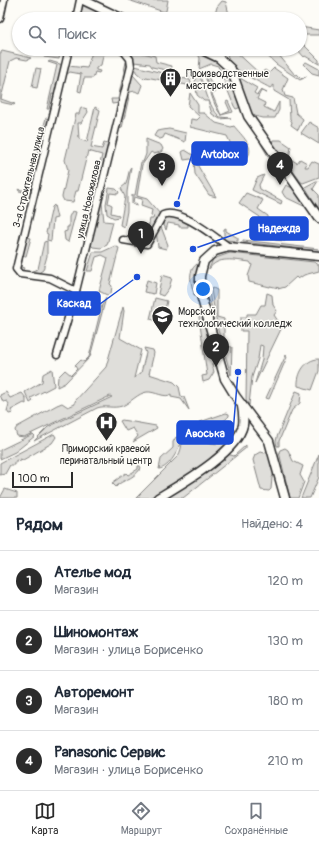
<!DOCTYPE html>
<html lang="ru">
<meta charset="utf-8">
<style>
:root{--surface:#fff;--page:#f6f6f7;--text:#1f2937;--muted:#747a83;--line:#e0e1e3;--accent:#2b2b2b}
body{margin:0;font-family:Pangolin,sans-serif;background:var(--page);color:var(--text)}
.scale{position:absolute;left:12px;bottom:10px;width:61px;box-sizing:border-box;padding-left:4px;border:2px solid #2b2b2b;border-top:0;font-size:11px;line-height:14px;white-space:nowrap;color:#2b2b2b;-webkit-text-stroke:3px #fdfcf7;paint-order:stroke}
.you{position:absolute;left:203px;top:289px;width:14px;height:14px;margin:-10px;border:3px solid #fff;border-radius:50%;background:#1a73e8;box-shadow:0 0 0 6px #1a73e833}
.badge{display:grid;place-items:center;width:26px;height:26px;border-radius:50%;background:var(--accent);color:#fff;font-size:13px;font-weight:700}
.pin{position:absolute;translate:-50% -33px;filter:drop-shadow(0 1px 2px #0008)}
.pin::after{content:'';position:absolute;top:21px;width:14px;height:12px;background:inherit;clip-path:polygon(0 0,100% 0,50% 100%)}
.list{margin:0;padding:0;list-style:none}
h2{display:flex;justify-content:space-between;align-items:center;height:52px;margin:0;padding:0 16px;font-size:17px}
h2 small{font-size:13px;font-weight:400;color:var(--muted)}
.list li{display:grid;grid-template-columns:26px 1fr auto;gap:12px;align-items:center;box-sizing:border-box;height:60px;padding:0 16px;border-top:1px solid var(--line)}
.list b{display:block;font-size:15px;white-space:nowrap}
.list p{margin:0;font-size:13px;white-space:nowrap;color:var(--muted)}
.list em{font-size:13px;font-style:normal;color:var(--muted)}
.icon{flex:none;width:22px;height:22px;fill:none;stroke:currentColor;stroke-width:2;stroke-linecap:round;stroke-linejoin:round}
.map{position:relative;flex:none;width:319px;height:498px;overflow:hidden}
.search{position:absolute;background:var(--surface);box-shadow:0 1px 3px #0004;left:12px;right:12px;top:12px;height:44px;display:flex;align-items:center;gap:10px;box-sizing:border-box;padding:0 14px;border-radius:22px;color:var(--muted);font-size:15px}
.sheet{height:292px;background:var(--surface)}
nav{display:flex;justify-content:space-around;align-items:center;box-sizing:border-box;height:56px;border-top:1px solid var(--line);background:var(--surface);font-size:11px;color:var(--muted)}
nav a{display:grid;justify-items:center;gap:2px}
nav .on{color:var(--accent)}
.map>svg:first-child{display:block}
.green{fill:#dfdeda;stroke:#858482}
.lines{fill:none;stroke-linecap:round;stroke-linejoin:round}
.minor-casing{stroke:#2b2b2b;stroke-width:9}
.major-casing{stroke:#2b2b2b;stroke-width:11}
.minor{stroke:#fdfcf7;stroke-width:6}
.major{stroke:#fdfcf7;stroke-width:8}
.labels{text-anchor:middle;stroke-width:3;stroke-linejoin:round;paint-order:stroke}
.poi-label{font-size:10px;fill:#2b2b2b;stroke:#fdfcf7;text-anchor:start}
.street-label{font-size:10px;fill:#2b2b2b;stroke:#fdfcf7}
.leader{fill:none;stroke:#1d4ed8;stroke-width:1.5}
.callout-dot{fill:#1d4ed8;stroke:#fdfcf7;stroke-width:1.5}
.callout{fill:#1d4ed8;stroke:#1d4ed8;stroke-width:1.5}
.callout-label{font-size:11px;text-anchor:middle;font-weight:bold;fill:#fff}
</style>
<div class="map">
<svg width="319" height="498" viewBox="0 0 319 498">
<rect width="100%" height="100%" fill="#fdfcf7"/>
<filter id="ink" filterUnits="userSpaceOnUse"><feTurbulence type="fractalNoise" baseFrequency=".025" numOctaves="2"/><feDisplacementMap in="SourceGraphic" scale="8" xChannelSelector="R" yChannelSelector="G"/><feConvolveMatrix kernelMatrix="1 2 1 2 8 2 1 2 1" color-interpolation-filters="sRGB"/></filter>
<g filter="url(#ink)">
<g class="green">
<polygon points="128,0 168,0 166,11 164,12"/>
<polygon points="222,1 226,2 230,19 214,18 217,7"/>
<polygon points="83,4 96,11 95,16 80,16"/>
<polygon points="300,27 319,30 319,35 300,35"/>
<polygon points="300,41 319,60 319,64 305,56 304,57 297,49 300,49"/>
<polygon points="45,49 52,49 52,52 60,54 59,59 44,57"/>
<polygon points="93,49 109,49 103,56 101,65 96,68 96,70 100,71 99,73 95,72 93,78 84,78 81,92 78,91 81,74 70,72 67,74 68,66 87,68"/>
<polygon points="127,49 155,56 156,62 172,66 171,71 152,67 150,64 134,62 126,50"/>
<polygon points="177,49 194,49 218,60 229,71 241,107 236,109 234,106 218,66 211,64 199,69 200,58 198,54"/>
<path d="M233 49 259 73H261L265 70 269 73 274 68 288 78 283 90 285 96 293 98 296 113 303 119 298 130 291 125 292 122 290 119 289 100 274 91V85L270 88C257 80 228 70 227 53Z"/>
<polygon points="260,49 274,49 295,75 297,74 302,79 307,76 300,80 276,64"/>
<polygon points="2,51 31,58 27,60 16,58 10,61 1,99 15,104 14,105 0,102 0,54"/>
<polygon points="50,61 63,65 57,95 52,94 49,109 47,109 57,65 48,62"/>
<polygon points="126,62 129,62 119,103 112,104 111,99 118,99"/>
<polygon points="306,62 319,69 319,75 312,73 303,64"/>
<polygon points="135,66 190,80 192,86 146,77 144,79 136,72"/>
<polygon points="36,68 41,69 37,88 32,87"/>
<path d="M188 71 199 75C207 90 207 105 220 117L231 118 220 119 212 114 208 101H204L197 95 195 79 187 76Z"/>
<path d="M205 71 216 92 212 94 221 115 230 111 226 102 228 101 233 112 221 115C211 102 211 87 203 73Z"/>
<polygon points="133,75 142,85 139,93 135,91 130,92 122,128 118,129 131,76"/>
<polygon points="240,78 257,88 254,93 257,95 261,90 267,93 261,91 257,99 265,103 264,107 274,112 279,102 279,110 275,118 262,118 251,115 239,79"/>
<path d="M190 93 198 105V113H204L216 123 231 127 234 126C241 135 257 148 246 159L237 157 227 136 190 127 191 119 197 120 200 117 188 106Z"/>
<polygon points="81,107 87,109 88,112 81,123 78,123 79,139 87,142 95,107 100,110 91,147 102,149 104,143 109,144 94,204 91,202 102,155 88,151 78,191 76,191 73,202 64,201 62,197 68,170 65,160 76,114 79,114"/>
<polygon points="46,118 50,119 32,193 19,191 18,189 30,192 39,154 37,151"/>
<polygon points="309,122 319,128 319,144 301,133"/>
<polygon points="169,129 186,133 185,142 165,134 163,138 160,139 154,136 157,131"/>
<polygon points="146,139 161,145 163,149 161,152 154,154 151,152 142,165 137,196 147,199 160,214 148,240 145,241 150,219 153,219 154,216 151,215 152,210 141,206 142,199 134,197 133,202 137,204 137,206 132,204 132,195 135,195 141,162 143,162 146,154"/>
<polygon points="261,140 288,180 276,173 275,168 261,144"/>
<polygon points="273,140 281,140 291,147 289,158 297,163 300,159 307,163 305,167 308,167 312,161 319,164 319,177 303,183 301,182 272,142"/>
<polygon points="185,150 198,158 206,160 205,164 198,163 198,166 216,197 209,195 195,174 194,161 191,159 184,160 182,152"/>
<polygon points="131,167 127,192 127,211 124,227 120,225 125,197 121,188 126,184 130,168"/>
<polygon points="264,175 259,185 260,189 282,201 281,204 252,190 257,178"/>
<polygon points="316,181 318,181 313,189 319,195 319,209 305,187"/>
<polygon points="286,185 297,190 308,208 285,197 282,192"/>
<polygon points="104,187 106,187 102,203 104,221 113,222 107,245 101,248 93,247 90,244"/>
<polygon points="109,188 116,189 119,192 118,194 110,193 108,203 112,205 111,213 119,215 119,217 114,218 107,214 106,204"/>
<polygon points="246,193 263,200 258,209 268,216 268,220 264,231 256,226 260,217 239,203"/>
<polygon points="54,205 57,218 53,219 51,241 47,240 48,234 46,233 52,207"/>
<polygon points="72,211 76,212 68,242 65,240 64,232 67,231 67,227 69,227 69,217"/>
<polygon points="168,215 188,221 188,227 179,227 179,225 168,223 166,230 162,220"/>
<polygon points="270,223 276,227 271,235 278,239 285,230 290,233 285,241 275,240 268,236"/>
<polygon points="160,224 168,245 166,249 158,247 156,230"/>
<polygon points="226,228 226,231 238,238 238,241 224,240 224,229"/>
<polygon points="26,237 31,238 26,256 23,256 21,267 24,268 22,272 18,271"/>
<polygon points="243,240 319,249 319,251 243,242"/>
<polygon points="47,241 47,256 43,270 37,274 29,272 38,269 44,242"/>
<polygon points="115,246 119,248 110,284 112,286 111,293 107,295 99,291 108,258 102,255 96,257 92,271 87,271 93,252 102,252"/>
<path d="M230 253 314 262 319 265V271L304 275 298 279 296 277 285 287 278 289 279 288 270 286V287L249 282 248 276 252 265 250 262C234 260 218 256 209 269L213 259Z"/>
<path d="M197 264 198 266 195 281 197 295H194C192 285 186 272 197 264Z"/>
<polygon points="162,275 172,278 169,288 163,296 158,294"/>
<polygon points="147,280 156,283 154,294 144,292"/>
<polygon points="213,288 217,290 217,317 224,319 224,346 232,347 231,375 218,330 211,290"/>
<polygon points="207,290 209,291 215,330 227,375 204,293"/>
<polygon points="267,293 272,295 273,305 277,311 274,315 282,327 255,383 262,360 263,346 260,345 258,359 252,377 249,405 246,401 247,331 241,331 241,317 247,317 247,314 256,314 261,305 265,305"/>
<polygon points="106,298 90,357 65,383 57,387 58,377 65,370 71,375 77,369 75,366 81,360 84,362 89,357 102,305"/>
<polygon points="155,298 167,301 162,322 150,319"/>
<path d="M123 307 124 311 120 338 141 350 134 378 141 373 146 353 144 348 153 350 154 353 149 374 174 382 179 387 181 396 184 397 189 410 181 399 171 397V394C166 399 154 391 147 392 138 393 130 403 122 406 113 409 105 405 97 408L34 441 48 427 112 397 110 396 24 437 17 436 15 430 17 427 57 405 62 403 68 407 75 404V401L106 367Z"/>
<polygon points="198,310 202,312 216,361 212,364 214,372 209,380 203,382 202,376 207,375"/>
<polygon points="286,355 287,357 269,399 266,398"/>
<path d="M319 359V371L312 390 298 386C297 374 305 359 319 359Z"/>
<polygon points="52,369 54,386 31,398 33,401 30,403 25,392 42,382 43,374"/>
<polygon points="296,391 301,393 300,403 292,410 279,441 279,446 277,446 276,442 277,437"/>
<polygon points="6,392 10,398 22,393 26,398 26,404 24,403 11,410 13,413 9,414 7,411 9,404 7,401 3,402 0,395"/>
<path d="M226 413 229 414V416C221 425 211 428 200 422Z"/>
<polygon points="122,420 156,426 157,428 133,442 138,436 133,428 126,431 120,421"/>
<path d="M185 431C201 434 211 452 228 439L229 441 203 465 183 479 149 498H136L178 456C183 448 182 435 185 431Z"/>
<polygon points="33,434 35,436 15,452 0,459 0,450"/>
<polygon points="54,434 56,437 52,443 23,460 20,459 20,461 16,460 16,463 14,462 14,465 10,465 5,474 0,475 0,463"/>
<path d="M176 437 180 439C181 448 169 468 159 469L161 459 173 448V442Z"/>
<polygon points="246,445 246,448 183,498 165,498 209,470 227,454 234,456"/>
<polygon points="285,448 288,450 293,461 303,466 300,475 304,482 298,498 290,498 279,452 280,450"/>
<polygon points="268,449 275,470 272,478 271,489 269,491 261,490 253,460 255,455 260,452 265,453"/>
<polygon points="319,454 319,477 310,498 301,498"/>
<path d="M138 466H140L141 468C132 481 122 479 116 487L112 483 126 473 128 475 138 469Z"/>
<polygon points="5,489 17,493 17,498 0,498"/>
</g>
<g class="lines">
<defs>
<g id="minor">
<polyline points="0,19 4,0"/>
<polyline points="76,19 80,0"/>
<polyline points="69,49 16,269 20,274 50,278 76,291"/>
<path d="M123 240 147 244 163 215C179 207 216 238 229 247"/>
<polyline points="57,355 76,291 131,66 130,59 122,49"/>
</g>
<g id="major">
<polyline points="83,0 123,19"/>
<polyline points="200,49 219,58 231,69 248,116 319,218"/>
<path d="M158 498C181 484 237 453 243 425 244 419 243 412 242 406"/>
<polyline points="285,498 269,441 236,397 225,379 200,292 200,276 204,261 215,251 229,247 319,256"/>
</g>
</defs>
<use href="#minor" class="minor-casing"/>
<use href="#major" class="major-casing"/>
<use href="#minor" class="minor"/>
<use href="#major" class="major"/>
</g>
</g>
<defs>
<symbol id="building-pin" viewBox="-11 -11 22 30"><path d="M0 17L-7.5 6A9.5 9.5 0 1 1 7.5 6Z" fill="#2b2b2b" stroke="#fdfcf7"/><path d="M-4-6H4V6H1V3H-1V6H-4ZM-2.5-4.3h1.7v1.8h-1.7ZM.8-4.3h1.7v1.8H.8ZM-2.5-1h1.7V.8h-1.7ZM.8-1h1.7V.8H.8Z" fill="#fff"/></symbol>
<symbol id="university-pin" viewBox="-11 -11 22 30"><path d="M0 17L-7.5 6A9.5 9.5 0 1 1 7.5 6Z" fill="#2b2b2b" stroke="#fdfcf7"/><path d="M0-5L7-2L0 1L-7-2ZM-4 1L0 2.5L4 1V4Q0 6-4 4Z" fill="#fff"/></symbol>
<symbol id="hospital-pin" viewBox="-11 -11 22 30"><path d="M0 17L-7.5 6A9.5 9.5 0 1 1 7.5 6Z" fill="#2b2b2b" stroke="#fdfcf7"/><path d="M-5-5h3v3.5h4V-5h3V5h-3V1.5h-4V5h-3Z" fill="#fff"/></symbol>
</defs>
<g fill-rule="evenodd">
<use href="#building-pin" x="158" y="66" width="25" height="34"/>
<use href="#university-pin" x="150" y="304" width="25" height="34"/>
<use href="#hospital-pin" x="94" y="410" width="25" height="34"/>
</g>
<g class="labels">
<g class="poi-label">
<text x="186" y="77">Производственные<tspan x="186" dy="12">мастерские</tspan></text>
<text x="178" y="315">Морской<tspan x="178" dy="12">технологический колледж</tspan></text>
<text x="106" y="452" text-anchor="middle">Приморский краевой<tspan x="106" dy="12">перинатальный центр</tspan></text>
</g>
<g class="street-label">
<text transform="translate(28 177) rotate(-76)" y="4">3-я Строительная улица</text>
<text transform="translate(88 199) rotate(-77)" y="4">улица Новожилова</text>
</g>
</g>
<path class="leader" d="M177 204L192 154M193 249L250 229M137 277L100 304M238 372L233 433"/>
<g class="callout-dot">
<circle cx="177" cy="204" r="4"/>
<circle cx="193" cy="249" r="4"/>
<circle cx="137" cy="277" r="4"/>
<circle cx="238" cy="372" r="4"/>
</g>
<g class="callout">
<rect x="192" y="142" width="55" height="23" rx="4"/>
<rect x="250" y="217" width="58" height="23" rx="4"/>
<rect x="49" y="292" width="51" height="23" rx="4"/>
<rect x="177" y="421" width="56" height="23" rx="4"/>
</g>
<g class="callout-label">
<text x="220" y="158">Avtobox</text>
<text x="279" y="232">Надежда</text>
<text x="74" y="307">Каскад</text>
<text x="205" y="437">Авоська</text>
</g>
</svg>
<div class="scale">100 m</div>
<div class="you"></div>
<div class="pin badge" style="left:141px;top:254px">1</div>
<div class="pin badge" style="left:216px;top:367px">2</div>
<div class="pin badge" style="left:162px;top:186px">3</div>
<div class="pin badge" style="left:280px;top:185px">4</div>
<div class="search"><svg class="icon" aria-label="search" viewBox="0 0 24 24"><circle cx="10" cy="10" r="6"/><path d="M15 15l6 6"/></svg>Поиск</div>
</div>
<section class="sheet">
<h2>Рядом<small>Найдено: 4</small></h2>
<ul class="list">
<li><span class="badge">1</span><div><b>Ателье мод</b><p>Магазин</p></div><em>120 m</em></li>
<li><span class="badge">2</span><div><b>Шиномонтаж</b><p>Магазин · улица Борисенко</p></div><em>130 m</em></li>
<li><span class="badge">3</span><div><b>Авторемонт</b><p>Магазин</p></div><em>180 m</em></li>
<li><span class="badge">4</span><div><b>Panasonic Сервис</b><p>Магазин · улица Борисенко</p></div><em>210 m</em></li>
</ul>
</section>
<nav>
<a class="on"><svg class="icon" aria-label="map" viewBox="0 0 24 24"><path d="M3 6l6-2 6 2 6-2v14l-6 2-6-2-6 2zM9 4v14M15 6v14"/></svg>Карта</a>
<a><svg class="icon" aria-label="directions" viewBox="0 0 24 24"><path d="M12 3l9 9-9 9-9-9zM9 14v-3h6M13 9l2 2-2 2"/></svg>Маршрут</a>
<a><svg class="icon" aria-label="saved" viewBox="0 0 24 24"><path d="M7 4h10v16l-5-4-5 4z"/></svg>Сохранённые</a>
</nav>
